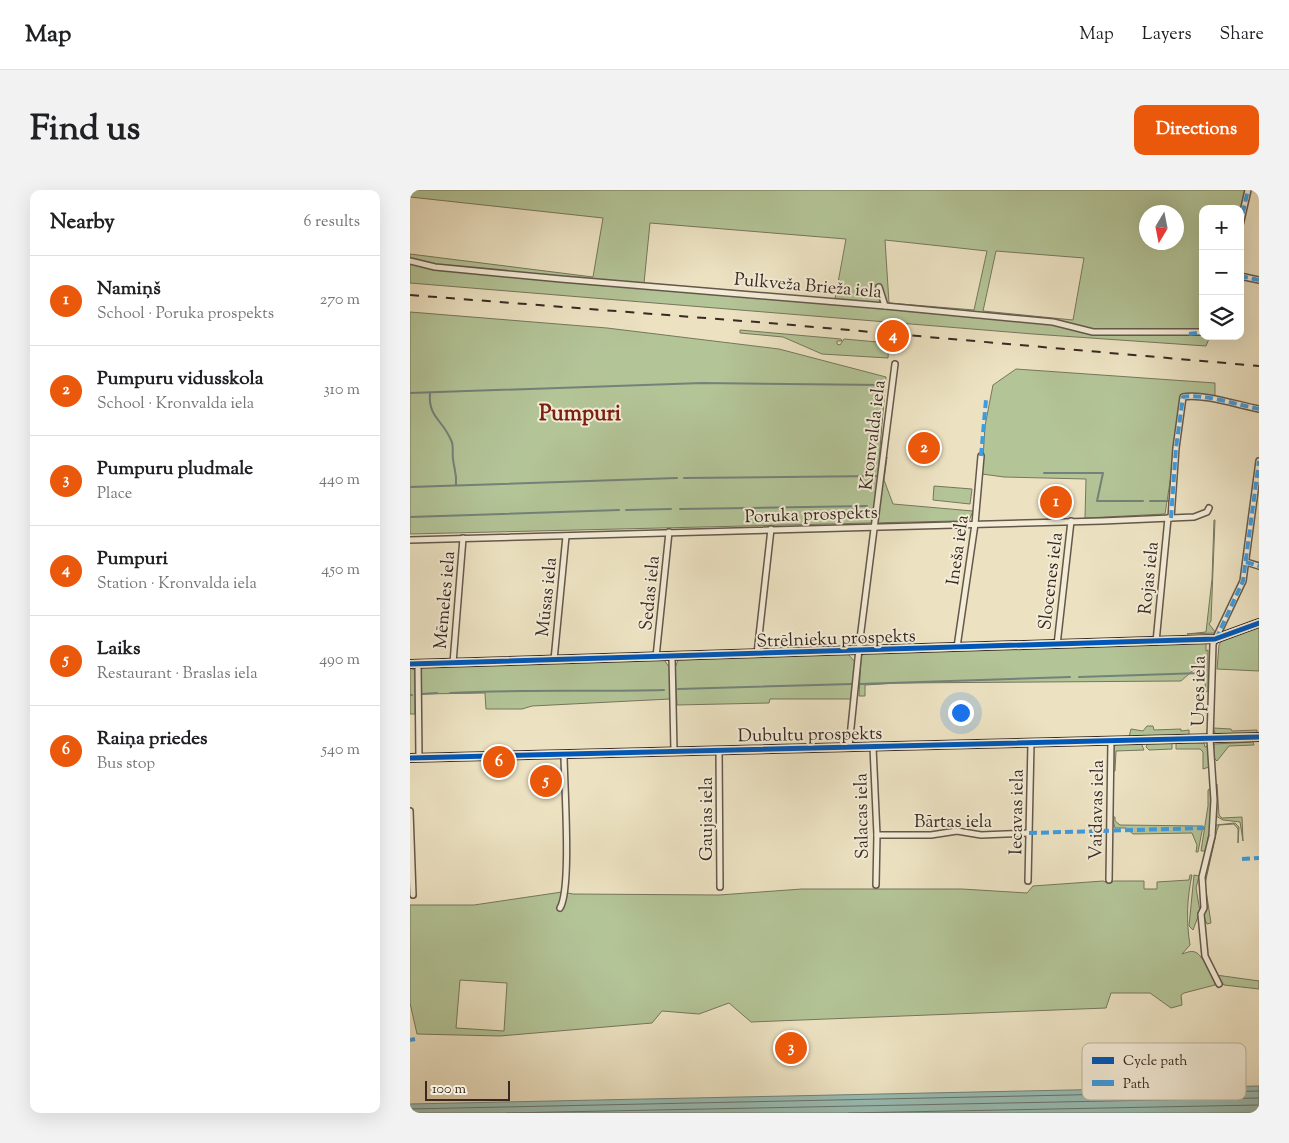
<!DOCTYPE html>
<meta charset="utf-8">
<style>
:root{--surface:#fff;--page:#f2f2f2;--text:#202124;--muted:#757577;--line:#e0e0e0;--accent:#ea580c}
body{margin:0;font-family:"Sorts Mill Goudy",serif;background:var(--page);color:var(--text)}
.controls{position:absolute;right:15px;top:15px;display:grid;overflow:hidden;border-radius:10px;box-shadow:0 5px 20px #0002}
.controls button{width:45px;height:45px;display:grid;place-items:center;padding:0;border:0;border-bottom:1px solid var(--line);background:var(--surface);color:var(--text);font:25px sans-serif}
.compass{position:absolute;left:729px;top:15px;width:45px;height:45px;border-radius:50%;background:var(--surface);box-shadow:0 5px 20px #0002;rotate:190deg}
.scale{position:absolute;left:15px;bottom:12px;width:85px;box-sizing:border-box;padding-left:5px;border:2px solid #392923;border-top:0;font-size:14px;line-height:18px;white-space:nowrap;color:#392923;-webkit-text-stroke:4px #f3ecd7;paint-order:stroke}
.you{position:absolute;left:550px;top:522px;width:18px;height:18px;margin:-12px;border:4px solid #fff;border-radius:50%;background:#1a73e8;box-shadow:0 0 0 8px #1a73e833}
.badge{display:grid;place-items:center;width:32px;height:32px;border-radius:50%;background:var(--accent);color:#fff;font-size:16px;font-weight:700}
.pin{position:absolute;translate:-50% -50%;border:2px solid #fff;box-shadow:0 1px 5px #0006}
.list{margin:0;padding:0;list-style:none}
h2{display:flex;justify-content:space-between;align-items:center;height:65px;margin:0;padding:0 20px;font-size:21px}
h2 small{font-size:16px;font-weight:400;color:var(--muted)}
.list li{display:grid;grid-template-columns:32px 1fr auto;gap:15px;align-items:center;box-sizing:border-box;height:90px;padding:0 20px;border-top:1px solid var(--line)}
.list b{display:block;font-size:19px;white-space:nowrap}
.list p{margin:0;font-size:16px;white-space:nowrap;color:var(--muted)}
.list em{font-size:16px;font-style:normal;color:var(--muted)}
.icon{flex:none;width:28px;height:28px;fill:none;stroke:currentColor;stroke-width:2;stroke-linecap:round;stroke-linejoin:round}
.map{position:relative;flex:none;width:849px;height:923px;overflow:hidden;border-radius:10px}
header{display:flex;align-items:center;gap:30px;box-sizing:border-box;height:70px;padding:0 25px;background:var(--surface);border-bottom:1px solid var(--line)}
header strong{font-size:24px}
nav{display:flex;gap:28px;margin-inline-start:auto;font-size:18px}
.intro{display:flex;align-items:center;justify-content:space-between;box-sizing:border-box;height:120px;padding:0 30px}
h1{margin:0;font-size:35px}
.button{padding:12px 22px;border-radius:10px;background:var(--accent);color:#fff;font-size:18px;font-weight:700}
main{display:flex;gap:30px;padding:0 30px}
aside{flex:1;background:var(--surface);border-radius:10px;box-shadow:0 5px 20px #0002}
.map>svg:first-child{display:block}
.green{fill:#b3c497;stroke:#76765d;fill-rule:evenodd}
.water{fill:#99bdb4;stroke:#73827a}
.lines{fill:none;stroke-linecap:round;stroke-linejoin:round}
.shore{stroke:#69736c;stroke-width:1}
.stream{stroke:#73827a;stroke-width:2}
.minor-casing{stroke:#66574b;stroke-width:8}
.primary-casing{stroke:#392923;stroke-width:10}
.minor{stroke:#f3ecd7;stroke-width:5}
.primary{stroke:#ece2c2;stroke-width:8}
.rail{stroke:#392923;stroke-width:2;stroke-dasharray:9 9;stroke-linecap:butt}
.quiet{stroke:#3e9ce0;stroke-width:4;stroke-dasharray:8 4;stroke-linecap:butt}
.cycleway-casing{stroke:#f3ecd7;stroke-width:8}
.cycleway{stroke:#0057b8;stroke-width:5}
.labels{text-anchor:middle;stroke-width:4;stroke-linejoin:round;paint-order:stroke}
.street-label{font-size:18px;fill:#392923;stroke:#f3ecd7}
.district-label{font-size:22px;font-weight:bold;fill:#7a1f14;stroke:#f3ecd7}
.key{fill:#f3ecd7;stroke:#bbb2a1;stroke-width:1}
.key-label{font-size:14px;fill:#392923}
</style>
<header>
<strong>Map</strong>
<nav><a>Map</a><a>Layers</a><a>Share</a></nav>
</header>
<div class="intro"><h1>Find us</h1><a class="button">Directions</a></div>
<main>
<aside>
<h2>Nearby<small>6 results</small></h2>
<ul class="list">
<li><span class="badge">1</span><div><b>Namiņš</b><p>School · Poruka prospekts</p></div><em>270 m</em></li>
<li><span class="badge">2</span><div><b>Pumpuru vidusskola</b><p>School · Kronvalda iela</p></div><em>310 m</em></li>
<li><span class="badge">3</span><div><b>Pumpuru pludmale</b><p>Place</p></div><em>440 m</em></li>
<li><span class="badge">4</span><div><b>Pumpuri</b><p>Station · Kronvalda iela</p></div><em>450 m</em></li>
<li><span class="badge">5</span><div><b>Laiks</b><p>Restaurant · Braslas iela</p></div><em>490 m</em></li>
<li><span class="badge">6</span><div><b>Raiņa priedes</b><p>Bus stop</p></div><em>540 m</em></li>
</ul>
</aside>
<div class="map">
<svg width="849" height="923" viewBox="0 0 849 923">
<rect width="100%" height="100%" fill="#ece2c2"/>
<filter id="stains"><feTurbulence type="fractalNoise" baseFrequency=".004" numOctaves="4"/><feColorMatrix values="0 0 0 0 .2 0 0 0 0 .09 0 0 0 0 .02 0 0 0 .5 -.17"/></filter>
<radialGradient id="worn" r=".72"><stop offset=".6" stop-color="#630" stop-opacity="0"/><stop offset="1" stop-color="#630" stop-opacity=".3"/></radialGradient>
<g class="green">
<path d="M0 0H835L830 23V19H793V146H800L796 156 623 144 0 93V64L183 87 193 28 0 7ZM736 22H766V52H736ZM240 33 436 49 425 109 234 93ZM475 50 577 61 564 120 479 113ZM586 61 674 68 663 130 573 121Z"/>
<polygon points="0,122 197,138 369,159 476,187 468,282 472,285 477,267 474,290 483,314 563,321 559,331 544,331 0,344"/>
<polygon points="330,140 431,149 432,151 427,151 427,154 430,155 434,149 479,153 478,168 412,164 373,147 330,143"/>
<polygon points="606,179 805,193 805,210 773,208 755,324 675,328 676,289 594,287 572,284 575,236 583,195"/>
<polygon points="524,296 562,299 560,314 523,310"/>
<polygon points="804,330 805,330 801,431 799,434 806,443 777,444 796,442 802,389"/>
<polygon points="849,436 849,481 807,479 809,455 811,451"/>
<polygon points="790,452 796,453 796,461 798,460 798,501 795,502 796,469 771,491 486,493 455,495 455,506 449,506 451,467 454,463"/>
<polygon points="438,464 445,472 441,509 360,509 359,513 267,515 265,478 268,470"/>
<polygon points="254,470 260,478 260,509 122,516 112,519 76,519 75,503 10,504 11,480 13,477"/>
<polygon points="0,478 5,480 5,524 0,524"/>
<polygon points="737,536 743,536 744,540 771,539 771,541 779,540 779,546 719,547 721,539 733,541"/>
<polygon points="803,538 821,539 822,541 847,540 847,544 806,545"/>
<polygon points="762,552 762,559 739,560 736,557 738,553"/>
<polygon points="766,552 794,553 795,557 799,556 799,577 793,579 793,562 790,559 766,559"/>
<polygon points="843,552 844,555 819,556 807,571 803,567 804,554"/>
<polygon points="731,553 734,560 706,561 705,581 702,581 704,555"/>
<polygon points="807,594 809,625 812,628 832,627 833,651 830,632 813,630 806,626 805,597"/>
<polygon points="801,598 801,646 798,647 797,661 791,661 798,616 798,600"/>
<polygon points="702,627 705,627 705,631 710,635 793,636 788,662 786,662 787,655 782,643 723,644 716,638 705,638"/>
<path d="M825 633 829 637 828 653V639L824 634 809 635 807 640 795 694 801 733 797 734C785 714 801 657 806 635Z"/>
<path d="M780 685H782C777 708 776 731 780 755L772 764C778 762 782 760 787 763 793 767 805 788 805 795L774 803 771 805 772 815 761 818 740 803H701L696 818 341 832 319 813 289 824 252 821 242 833 90 846 7 844 0 813V715H64L152 702 163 704 309 705 392 699H552L617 703 623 696 693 691 699 693 704 691H734V699H747V692L779 690ZM50 790 97 793 94 841 46 838Z"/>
<polygon points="784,685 789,686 786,698 790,721 783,740 779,736"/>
<polygon points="806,785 849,791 849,799 814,795"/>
</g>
<polygon class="water" points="849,896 849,923 0,923 0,914"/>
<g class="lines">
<g class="shore">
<polyline points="0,919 849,901"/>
<polyline points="96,923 849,908"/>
<polyline points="438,923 849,915"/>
</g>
<g class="stream">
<polyline points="0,203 292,193 473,195"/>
<path d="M20 203C18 227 32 229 41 250 44 255 42 263 43 269 44 279 47 283 46 295"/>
<polyline points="634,283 693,283 687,311 733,311"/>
<polyline points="274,288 467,286"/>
<polyline points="0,297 267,288"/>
<polyline points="740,311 759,311"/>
<polyline points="270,319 457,316"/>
<polyline points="216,320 261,319"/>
<polyline points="0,327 209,320"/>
<polyline points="669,487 792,483"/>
<polyline points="450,494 660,487"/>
<polyline points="268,499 442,494"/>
<path d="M40 503C111 499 182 502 254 500"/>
<polyline points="12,504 27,503"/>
<polyline points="0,505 2,505"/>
</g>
<defs>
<g id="minor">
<polyline points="830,35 838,0"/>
<polyline points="0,71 25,77 151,89 475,116 643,132 683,142 793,142"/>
<polyline points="830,86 849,90"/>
<polyline points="469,97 475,116"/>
<path d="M761 328 766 258 773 207C792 203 828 215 849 219"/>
<polyline points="0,350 692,331 784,327 797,322 799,318"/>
<polyline points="836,372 849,376"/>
<polyline points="746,452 758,328"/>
<polyline points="647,455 661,331"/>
<polyline points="547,457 565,334 571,266"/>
<polyline points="347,464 361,339"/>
<polyline points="246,467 259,342"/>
<polyline points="262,467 264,561"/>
<polyline points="144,470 156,346"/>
<polyline points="43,473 53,348"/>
<polyline points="8,474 9,568"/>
<polyline points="439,557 450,449 485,174"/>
<polyline points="463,557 467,645 466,695"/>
<polyline points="309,560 310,697"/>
<polyline points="0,621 3,705"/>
<polyline points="467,645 521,645 547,641 571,645 619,643"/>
<polyline points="699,690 701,551"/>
<polyline points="618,691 621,553"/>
<path d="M150 718C162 698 154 593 154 564"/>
<polyline points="809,794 795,766 791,724 794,718 792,687 802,646 804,610 800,549 803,454 833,391 849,271"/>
</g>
<g id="primary">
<polyline points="0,474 805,449 849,433"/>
<polyline points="0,568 849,547"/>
</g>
</defs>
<use href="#minor" class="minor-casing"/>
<use href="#primary" class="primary-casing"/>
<use href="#minor" class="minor"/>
<use href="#primary" class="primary"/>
<polyline class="rail" points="0,105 359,133 849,176"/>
<g class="quiet">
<polyline points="830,35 838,0"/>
<polyline points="830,86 849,90"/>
<polyline points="779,144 793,142"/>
<polyline points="571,266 576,210"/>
<path d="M761 328 766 258 773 207C792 203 828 215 849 219"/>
<polyline points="836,372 849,376"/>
<polyline points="806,449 833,391 849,271"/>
<polyline points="619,643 794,638"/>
<polyline points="832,669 849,668"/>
<polyline points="0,850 5,849"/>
</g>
<defs>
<g id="cycleway">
<polyline points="0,474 805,449 849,433"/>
<polyline points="0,568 849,547"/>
</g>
</defs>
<use href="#cycleway" class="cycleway-casing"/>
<use href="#cycleway" class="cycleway"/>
</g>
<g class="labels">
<g class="street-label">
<text transform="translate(398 95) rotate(5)" y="6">Pulkveža Brieža iela</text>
<text transform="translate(462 245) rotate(-83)" y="6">Kronvalda iela</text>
<text transform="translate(401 324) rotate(-2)" y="6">Poruka prospekts</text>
<text transform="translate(547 360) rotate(-82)" y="6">Ineša iela</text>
<text transform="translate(738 388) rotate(-84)" y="6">Rojas iela</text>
<text transform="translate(640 391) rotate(-83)" y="6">Slocenes iela</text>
<text transform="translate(239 403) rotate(-84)" y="6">Sedas iela</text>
<text transform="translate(136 407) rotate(-84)" y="6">Mūsas iela</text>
<text transform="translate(34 410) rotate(-85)" y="6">Mēmeles iela</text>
<text transform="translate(426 448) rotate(-2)" y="6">Strēlnieku prospekts</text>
<text transform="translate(788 501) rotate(-89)" y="6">Upes iela</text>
<text transform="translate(400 544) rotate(-1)" y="6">Dubultu prospekts</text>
<text transform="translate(686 620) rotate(-89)" y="6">Vaidavas iela</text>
<text transform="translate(606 622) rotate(-89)" y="6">Iecavas iela</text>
<text transform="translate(451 626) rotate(-91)" y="6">Salacas iela</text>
<text transform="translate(296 629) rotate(-90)" y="6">Gaujas iela</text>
<text x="543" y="637">Bārtas iela</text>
</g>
<g class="district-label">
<text x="170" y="230">Pumpuri</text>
</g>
</g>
<rect x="672" y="853" width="164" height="57" rx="8" class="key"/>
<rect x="682" y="867" width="22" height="7" fill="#0057b8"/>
<rect x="682" y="890" width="22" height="6" fill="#3e9ce0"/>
<g class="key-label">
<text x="713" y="875">Cycle path</text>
<text x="713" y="898">Path</text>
</g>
<rect width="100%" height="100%" filter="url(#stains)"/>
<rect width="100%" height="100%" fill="url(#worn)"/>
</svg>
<div class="controls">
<button>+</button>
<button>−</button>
<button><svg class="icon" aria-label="layers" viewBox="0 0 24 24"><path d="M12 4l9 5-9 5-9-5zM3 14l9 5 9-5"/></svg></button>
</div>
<svg class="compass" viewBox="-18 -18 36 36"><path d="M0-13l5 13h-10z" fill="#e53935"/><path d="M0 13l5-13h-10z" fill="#757577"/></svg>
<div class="scale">100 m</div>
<div class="you"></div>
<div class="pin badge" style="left:646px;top:312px">1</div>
<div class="pin badge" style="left:514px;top:258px">2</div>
<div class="pin badge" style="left:381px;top:858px">3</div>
<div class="pin badge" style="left:483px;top:146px">4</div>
<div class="pin badge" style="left:136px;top:591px">5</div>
<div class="pin badge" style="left:89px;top:572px">6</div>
</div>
</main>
